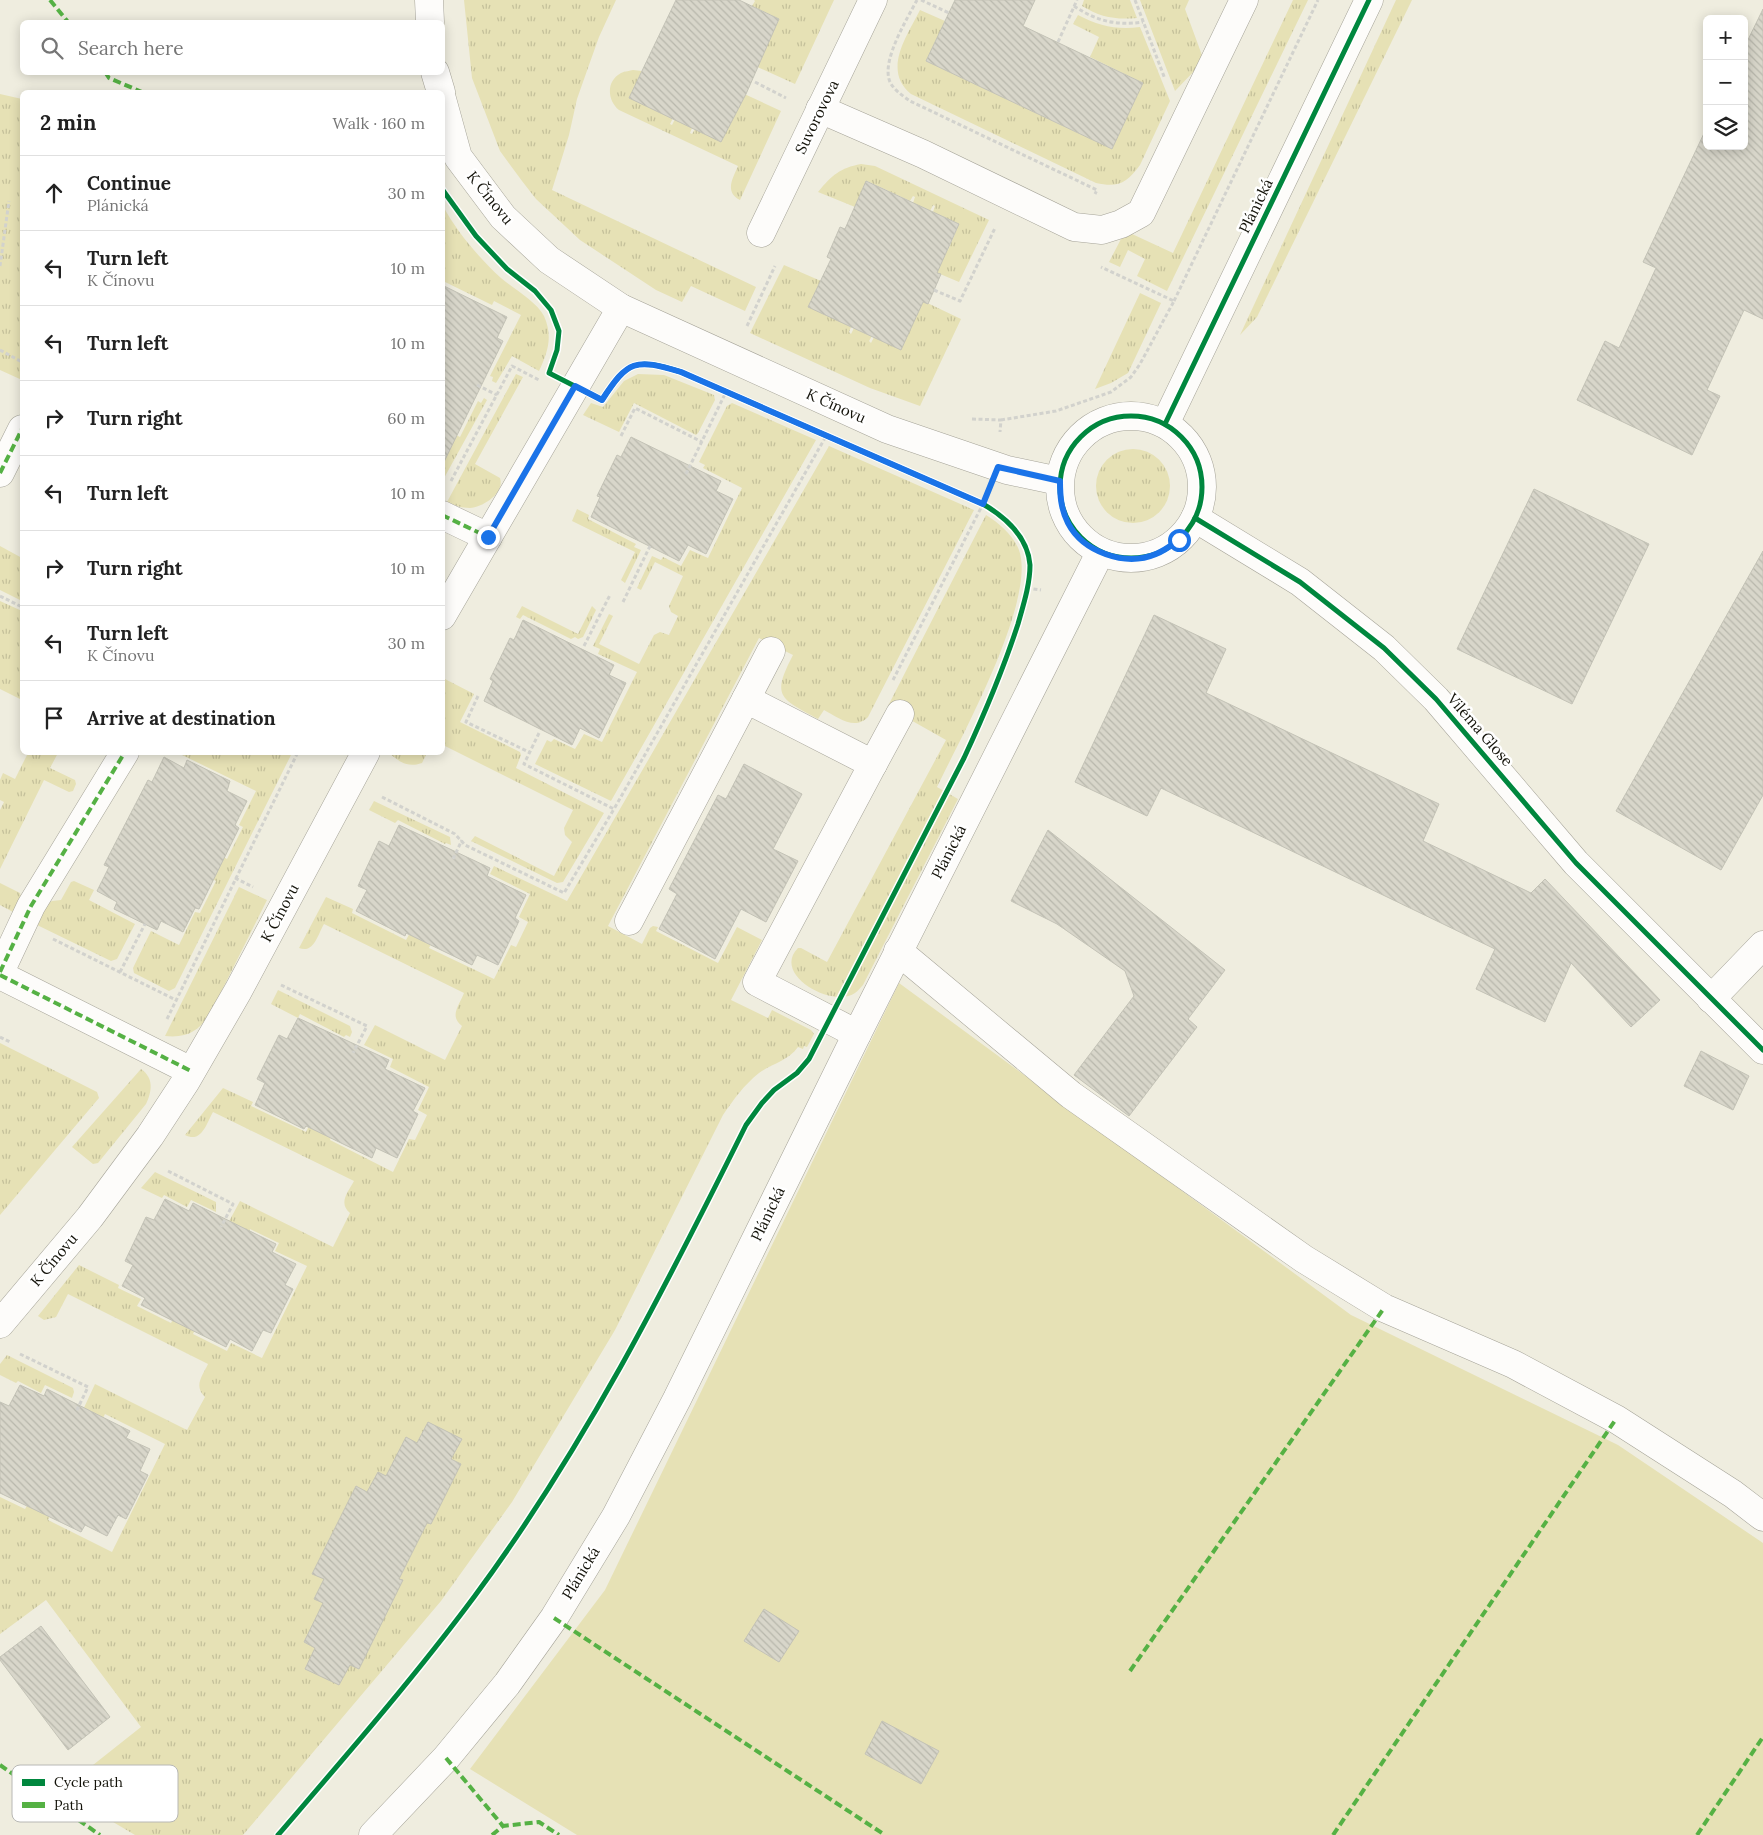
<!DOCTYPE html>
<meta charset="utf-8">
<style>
:root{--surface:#fff;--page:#f6f6f6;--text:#222;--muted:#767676;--line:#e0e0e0}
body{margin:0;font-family:Lora,serif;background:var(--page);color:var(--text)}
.controls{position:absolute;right:15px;top:15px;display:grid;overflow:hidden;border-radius:8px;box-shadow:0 2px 12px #0003}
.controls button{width:45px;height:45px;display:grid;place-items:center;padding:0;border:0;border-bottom:1px solid var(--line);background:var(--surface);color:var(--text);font:25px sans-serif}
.stop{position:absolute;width:15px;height:15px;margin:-11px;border:4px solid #1a73e8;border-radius:50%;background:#fff}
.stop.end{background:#1a73e8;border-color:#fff;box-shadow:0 1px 5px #0008}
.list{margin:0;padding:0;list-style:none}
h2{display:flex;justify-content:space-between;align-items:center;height:65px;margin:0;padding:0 20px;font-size:21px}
h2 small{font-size:16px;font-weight:400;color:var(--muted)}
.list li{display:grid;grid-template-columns:32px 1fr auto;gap:15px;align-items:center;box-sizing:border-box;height:75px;padding:0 20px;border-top:1px solid var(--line)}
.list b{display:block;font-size:19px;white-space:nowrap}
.list p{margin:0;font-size:16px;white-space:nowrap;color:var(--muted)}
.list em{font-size:16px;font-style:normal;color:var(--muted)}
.icon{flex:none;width:28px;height:28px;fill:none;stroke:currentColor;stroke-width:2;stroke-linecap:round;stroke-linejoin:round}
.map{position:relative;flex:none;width:1763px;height:1835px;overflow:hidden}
.search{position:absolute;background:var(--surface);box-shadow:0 2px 12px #0003;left:20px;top:20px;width:425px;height:55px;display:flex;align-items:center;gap:12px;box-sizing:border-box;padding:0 18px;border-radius:8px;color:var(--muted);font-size:19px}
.panel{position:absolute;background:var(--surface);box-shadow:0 2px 12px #0003;left:20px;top:90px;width:425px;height:665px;border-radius:8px}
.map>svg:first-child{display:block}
.grass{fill:url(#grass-tufts)}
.garden{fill:#e6e1b5}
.building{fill:url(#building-back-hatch);stroke:#c3c2b6}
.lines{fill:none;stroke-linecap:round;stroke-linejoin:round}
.minor-casing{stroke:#a5a398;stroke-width:29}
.major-casing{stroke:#a5a398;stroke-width:29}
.path{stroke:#d2d2cd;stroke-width:3;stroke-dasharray:4 2.5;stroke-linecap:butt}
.minor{stroke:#fdfcfa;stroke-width:28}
.major{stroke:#fdfcfa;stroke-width:28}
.quiet{stroke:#55b144;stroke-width:4;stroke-dasharray:8 4;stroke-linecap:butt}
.cycleway-casing{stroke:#fff;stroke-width:8}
.cycleway{stroke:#00873e;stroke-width:5}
.route{stroke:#1a73e8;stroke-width:6}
.labels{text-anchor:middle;stroke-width:5;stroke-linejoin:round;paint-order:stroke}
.street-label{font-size:15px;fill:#131209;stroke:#fff}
.key{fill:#fff;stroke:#b8b8b5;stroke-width:1}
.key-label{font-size:14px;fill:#131209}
</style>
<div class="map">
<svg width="1763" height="1835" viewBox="0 0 1763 1835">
<defs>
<pattern id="grass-tufts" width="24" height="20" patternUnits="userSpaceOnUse" patternTransform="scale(1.25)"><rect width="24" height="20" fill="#e6e1b5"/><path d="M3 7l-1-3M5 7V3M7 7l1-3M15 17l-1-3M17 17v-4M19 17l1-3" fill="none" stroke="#c4c09a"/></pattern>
<pattern id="building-back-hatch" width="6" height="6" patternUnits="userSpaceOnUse" patternTransform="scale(1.25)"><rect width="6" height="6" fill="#d8d6ca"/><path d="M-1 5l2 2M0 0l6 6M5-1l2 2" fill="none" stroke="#b8b7ac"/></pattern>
</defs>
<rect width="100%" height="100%" fill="#efeddf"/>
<g class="grass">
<polygon points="464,0 616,0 599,37 589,65 577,99 569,135 552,190 756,287 745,311 691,286 682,302 656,290 580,240 536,199 522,181 500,151 472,78"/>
<polygon points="754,0 834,0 795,84 753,65 767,45 779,19 752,6 755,1"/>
<path d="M1084 0H1130L1137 18C1115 20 1100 17 1082 6Z"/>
<polygon points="1140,0 1189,0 1185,9 1203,58 1199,66 1175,91"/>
<polygon points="1293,0 1308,0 1167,291 1137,276 1145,259 1128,250 1120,267 1109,262 1121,239 1132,234 1173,253"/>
<polygon points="1396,0 1412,0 1257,317 1240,335"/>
<path d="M920 10 945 21 926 61 1112 149 1143 83 1090 57 1099 37 1073 24 1078 15C1099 26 1117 30 1140 27L1170 101 1140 165C1127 183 1118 188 1096 183L911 94C882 70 907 36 920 10Z"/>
<path d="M633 70 642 71 630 98 673 118 670 124 672 125 675 119 692 128 690 133 692 134 695 129 740 92 781 111 740 200C724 192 733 178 738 166L619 110C607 100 606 81 621 73 625 71 630 71 633 70Z"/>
<polygon points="0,94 22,99 22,380 0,370"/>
<path d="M861 164 875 166 989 220 959 282 933 271 943 249 948 250 959 224 933 212 935 206 933 205 930 211 913 203 915 197 913 196 910 201 867 181 855 207 818 192C832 175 840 168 861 164Z"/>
<path d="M443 206C457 232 479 258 501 278 514 289 537 302 544 316 553 336 548 352 539 371L512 356 496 383 492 381 493 377 490 376 521 315 494 301 492 305 443 281Z"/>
<polygon points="784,265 821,281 851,327 849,332 851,334 854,328 872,336 869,341 871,343 874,337 919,299 961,319 920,406 870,388 750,333"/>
<polygon points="1140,293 1161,303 1128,373 1111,383 1095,389"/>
<path d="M516 374 523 377 475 464 500 478C505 493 483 507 470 508 461 508 454 505 447 502Z"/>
<polygon points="638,374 664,375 714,395 715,400 698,433 696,435 634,403 619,432 583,415 591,403 603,407 624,381"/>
<polygon points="484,398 487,400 443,480 443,451 452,433 460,437 478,401 481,403"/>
<polygon points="732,403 816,440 611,801 535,764 547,740 551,742 554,739 575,749 584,734 602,742 637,672 598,654 600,649 593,646 609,614 613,616 599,644 639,664 654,635 660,632 669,635 678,616 671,612 669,606 683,576 655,562 641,590 637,588 652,556 661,560 663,557 681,566 690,550 708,558 742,488 703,468 705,465 699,462 727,406"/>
<path d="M829 446 974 510 868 717C855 731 837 717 824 710L818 719C780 698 771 697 793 655L759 638 608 926 642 944 650 928 653 926 658 927 656 931 718 963 737 927 762 940 731 1000 768 1018 772 1010 811 1030 814 1034 807 1047 804 1046 803 1049 798 1047C788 1061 773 1063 759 1073 744 1085 734 1099 723 1115L615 1330 512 1502 441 1601 243 1835H135L64 1793 69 1784 141 1727 46 1600 0 1634V1497L25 1509 34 1494 55 1504 48 1520 112 1552 165 1444 105 1414 101 1422 82 1412 95 1384 187 1430 205 1397C193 1386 203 1375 208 1364L68 1294 56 1317 44 1320 38 1316 79 1265 119 1285 118 1288 141 1299 137 1306 171 1323 179 1308 200 1319 193 1334 227 1351 231 1343 262 1358 307 1266 275 1251 279 1243 250 1229 247 1237 226 1227 240 1201 333 1247 350 1213C338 1203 348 1192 354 1181L213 1112C207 1122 202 1144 185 1135L223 1088 253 1102 251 1106 306 1132 310 1124 332 1134 330 1140 393 1172 409 1139 415 1140 427 1115 418 1110 429 1087 390 1067 393 1059 364 1045 375 1025 445 1060 462 1026C449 1016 459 1006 464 993L324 924C318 934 314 954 299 948L326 897 353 909 352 913 406 940 411 931 432 942 429 948 494 979 511 945 516 947 528 922 519 917 530 894 490 874 494 866 567 901Z"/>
<circle cx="1133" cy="486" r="37"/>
<polygon points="577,509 589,515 588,519 636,544 634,547 641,550 625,583 621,580 635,552 572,521"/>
<path d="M986 515C999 523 1013 535 1019 550 1037 600 960 739 937 787L958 799 863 985C861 987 858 991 855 993 834 1009 771 975 798 948H801L827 962 946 740 900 714 888 706Z"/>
<polygon points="0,546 22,558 22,601 0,590"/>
<polygon points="0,601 22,611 22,700 0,689"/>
<polygon points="522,606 578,634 592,606 596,610 583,637 578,639 575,637 571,639 523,615 520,619 516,617"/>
<polygon points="443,678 474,694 460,722 520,752 521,755 516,768 604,813 563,882 557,883 471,841 475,836 554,876 572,842 565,835 564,828 573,810 443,745"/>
<polygon points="28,753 58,753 50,768 75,780 76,784 73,791 69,792 44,780 0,869 0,810 4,802 0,800 0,780 3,773 15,779"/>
<polygon points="178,753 292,753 175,988 169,991 134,973 133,968 151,931 179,945 195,912 200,913 216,881 205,875 216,853 227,859 243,827 239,825 256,791"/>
<path d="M389 753H427L422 763C407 768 400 762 389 753Z"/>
<polygon points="374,801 450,837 451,845 446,843 445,844 398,820 395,823 369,810"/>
<polygon points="74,881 94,890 89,900 135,924 117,959 111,961 37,925 44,905 52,901 61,900 71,882"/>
<polygon points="0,883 20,893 21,898 13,912 0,905"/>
<path d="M239 887 267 900 216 1002C204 1026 193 1039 165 1036Z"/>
<polygon points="278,990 350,1026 352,1032 350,1037 346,1035 344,1037 300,1014 298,1018 271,1004"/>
<polygon points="0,1043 97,1092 99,1098 0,1215"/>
<path d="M141 1069C154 1078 152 1091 146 1104L98 1163 93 1164 72 1147Z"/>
<polygon points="155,1172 216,1202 216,1212 191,1200 187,1207 164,1195 162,1198 141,1188"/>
<polygon points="7,1355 73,1388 74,1392 72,1398 45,1385 41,1393 18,1381 16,1383 0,1375 0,1364"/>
</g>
<polygon class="garden" points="899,983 1351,1315 1618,1445 1763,1543 1763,1835 577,1835 470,1769 605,1590"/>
<g class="building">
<polygon points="676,0 739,0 779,19 746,94 721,142 629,98"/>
<polygon points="955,0 1035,0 1023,26 1143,83 1112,149 926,61"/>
<polygon points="1763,9 1763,319 1744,310 1707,390 1720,396 1692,455 1577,400 1605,341 1619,348 1656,268 1643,262 1707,127 1707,146 1744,146 1744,48"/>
<polygon points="866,181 959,224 937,273 941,274 928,304 923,302 901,350 808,307 831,259 827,257 840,227 845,229"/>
<polygon points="442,285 507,317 497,338 503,341 442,466"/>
<polygon points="631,437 721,481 716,491 733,499 706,554 688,545 679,561 591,517 600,497 597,496 617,455 621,457"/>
<polygon points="1534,489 1649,544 1572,704 1457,649"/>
<polygon points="1763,551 1763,795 1721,870 1616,811"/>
<polygon points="1154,615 1226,649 1206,693 1439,804 1423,841 1531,893 1545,879 1660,1000 1631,1027 1571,963 1545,1022 1476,989 1495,949 1161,788 1147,816 1075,782"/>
<polygon points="523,620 614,665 609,675 626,683 599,738 580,728 572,745 484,701 493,681 490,679 510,638 514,640"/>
<polygon points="164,757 184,768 187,760 230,781 227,791 247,801 235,825 239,828 199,909 195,908 183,932 161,921 157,930 114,909 117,902 97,891 109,867 104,865 148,780 152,782"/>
<polygon points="744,764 802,794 773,849 798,861 766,922 741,909 715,959 659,929 677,894 669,889 718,795 726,799"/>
<polygon points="399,825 490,868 487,876 526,895 515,918 519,921 498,965 477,955 472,965 406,933 405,936 356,911 367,890 358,886 379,841 389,846"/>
<polygon points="1048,830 1225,970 1188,1019 1197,1027 1129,1116 1074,1075 1134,996 1125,971 1057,924 1011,901"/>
<polygon points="298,1018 389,1060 385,1069 425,1088 413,1111 418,1114 397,1158 376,1148 372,1158 306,1126 304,1129 255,1105 265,1083 257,1079 279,1035 287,1039"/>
<polygon points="1701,1051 1749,1076 1733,1110 1684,1086"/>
<polygon points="165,1199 189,1211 193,1203 276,1244 272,1252 296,1264 285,1285 293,1289 271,1333 263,1330 252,1351 230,1339 226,1347 141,1305 145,1298 122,1286 133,1265 125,1261 146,1217 154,1220"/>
<polygon points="20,1385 44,1396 47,1389 130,1431 126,1438 150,1449 140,1471 148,1475 126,1519 118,1515 107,1536 85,1525 81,1532 0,1493 0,1402 9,1406"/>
<polygon points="428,1422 462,1439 451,1459 461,1464 431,1524 427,1523 399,1579 403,1580 359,1669 350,1665 339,1685 305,1669 315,1648 304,1642 323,1603 314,1599 324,1579 312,1574 356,1486 367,1492 378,1472 386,1476 406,1437 417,1443"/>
<polygon points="764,1609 799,1631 779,1662 744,1641"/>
<polygon points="41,1626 110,1717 68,1750 0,1660 0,1657"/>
<polygon points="882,1721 939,1751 921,1784 865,1754"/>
</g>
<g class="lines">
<defs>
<g id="minor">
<polyline points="429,0 430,22"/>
<polyline points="435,72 441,92"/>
<polyline points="442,99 458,157 503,217 549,260 621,308 887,429 1007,470 1059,481"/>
<polyline points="820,109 923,154 1074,227 1102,230 1121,224 1141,213 1244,0"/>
<polyline points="761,233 873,0"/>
<polyline points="0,473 22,429"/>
<polyline points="442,515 488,537"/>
<polyline points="1195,518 1300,582 1384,648 1436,699 1576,863 1763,1050"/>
<polyline points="442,616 621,308"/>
<polyline points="746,699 771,651"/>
<polyline points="873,764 900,714"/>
<polyline points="629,921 746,699 873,764 757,982 857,1034"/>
<polyline points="898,951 1071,1095 1304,1259 1384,1308 1513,1364 1616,1419 1733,1494 1763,1517"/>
<polyline points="0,972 31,906 125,752"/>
<polyline points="0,975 191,1071"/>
<polyline points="1711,999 1763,945"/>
<polyline points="0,1324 90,1217 150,1136 186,1081 238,991 366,752"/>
</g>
<g id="major">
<circle cx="1131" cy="487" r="71"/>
<polyline points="1165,424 1369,0"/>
<polyline points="373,1835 446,1758 507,1684 554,1618 616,1516 677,1399 857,1034 1100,553"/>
</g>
</defs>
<use href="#minor" class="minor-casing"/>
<use href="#major" class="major-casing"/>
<g class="path">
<path d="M917 0C907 19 883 58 889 79 891 88 903 96 910 101L1097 190 1095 194"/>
<polyline points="921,0 949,13"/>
<polyline points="1135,0 1165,79"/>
<path d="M1074 6C1096 21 1117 26 1143 22"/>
<polyline points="1058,42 1077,0"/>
<polyline points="755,82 786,98"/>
<polyline points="0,266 9,201"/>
<polyline points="934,290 960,301 995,228"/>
<polyline points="1174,301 1318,0"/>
<polyline points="747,326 775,266"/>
<polyline points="0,350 22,362"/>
<polyline points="477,385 497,395"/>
<polyline points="972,419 1001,420 1000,432"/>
<polyline points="1001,420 1056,411 1111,392 1131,377 1140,364 1174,301 1101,267"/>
<polyline points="621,436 635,408 702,442"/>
<polyline points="686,474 725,394"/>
<polyline points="451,481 512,366 539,380"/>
<polyline points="1027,588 1041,590"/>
<polyline points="0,596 22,607"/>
<polyline points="623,602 650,546"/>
<polyline points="584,646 610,595"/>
<polyline points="893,680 985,500"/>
<polyline points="478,696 466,722 529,752"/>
<polyline points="539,733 524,764 614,809 825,438"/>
<polyline points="382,797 455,834 465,845 564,893 614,809"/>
<polyline points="453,859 462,840"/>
<polyline points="235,878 253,887"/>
<polyline points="53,939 176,1000"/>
<polyline points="120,972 145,924"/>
<polyline points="281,985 367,1026 353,1053"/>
<polyline points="167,1019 298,752"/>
<polyline points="0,1037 10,1042"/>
<polyline points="168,1171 233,1204 221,1227"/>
<polyline points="20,1354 88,1387 76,1412"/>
</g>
<use href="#minor" class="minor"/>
<use href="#major" class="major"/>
<g class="quiet">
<polyline points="50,0 68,22"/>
<polyline points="105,72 109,78 142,92"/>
<polyline points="0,473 22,429"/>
<polyline points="442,515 488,537"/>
<polyline points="0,972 31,906 125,752"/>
<polyline points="0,975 191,1071"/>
<polyline points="554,1618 885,1835"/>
<polyline points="1130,1671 1384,1308"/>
<polyline points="446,1758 503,1826"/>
<polyline points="0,1765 100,1835"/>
<polyline points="492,1835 503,1826 539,1822 559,1835"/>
<polyline points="1333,1835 1616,1419"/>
<polyline points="1697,1835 1763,1737"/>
</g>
<defs>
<g id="cycleway">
<circle cx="1131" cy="487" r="71"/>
<polyline points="1165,424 1369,0"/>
<polyline points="1195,518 1300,582 1384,648 1436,699 1576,863 1763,1050"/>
<path d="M278 1835C345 1757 413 1679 474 1597 583 1450 665 1288 746 1125L762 1103 774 1090 797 1073 809 1059 964 758C984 715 1003 670 1018 624 1023 606 1030 585 1030 565 1028 537 1005 517 983 504L681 372C635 358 628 360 602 400L549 373 557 350 559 331 551 310 535 291 507 269 476 236 442 189"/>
</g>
</defs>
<use href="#cycleway" class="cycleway-casing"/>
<use href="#cycleway" class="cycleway"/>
</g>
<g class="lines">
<path class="route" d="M488 537 575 386 602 400C628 360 635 358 681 372L983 504 998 467 1060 481C1060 496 1061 509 1068 523 1083 552 1125 567 1156 554 1164 551 1172 545 1179 540"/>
</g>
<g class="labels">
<g class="street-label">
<text transform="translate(817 117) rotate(-64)" y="5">Suvorovova</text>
<text transform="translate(490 198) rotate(51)" y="5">K Čínovu</text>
<text transform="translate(1256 206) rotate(-64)" y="5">Plánická</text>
<text transform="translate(836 406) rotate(24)" y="5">K Čínovu</text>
<text transform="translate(1480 730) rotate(49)" y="5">Viléma Glose</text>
<text transform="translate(949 852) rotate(-63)" y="5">Plánická</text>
<text transform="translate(280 913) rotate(-62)" y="5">K Čínovu</text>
<text transform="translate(768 1214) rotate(-64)" y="5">Plánická</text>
<text transform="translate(54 1260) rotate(-50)" y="5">K Čínovu</text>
<text transform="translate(581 1573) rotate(-59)" y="5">Plánická</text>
</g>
</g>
<rect x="12" y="1765" width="166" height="57" rx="8" class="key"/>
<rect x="22" y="1779" width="23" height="7" fill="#00873e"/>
<rect x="22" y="1802" width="23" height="6" fill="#55b144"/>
<g class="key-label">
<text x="54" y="1787">Cycle path</text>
<text x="54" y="1810">Path</text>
</g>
</svg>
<div class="controls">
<button>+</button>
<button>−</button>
<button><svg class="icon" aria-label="layers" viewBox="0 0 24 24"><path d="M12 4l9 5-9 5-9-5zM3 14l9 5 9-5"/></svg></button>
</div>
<div class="stop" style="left:1179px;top:540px"></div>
<div class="stop end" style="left:488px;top:537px"></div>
<div class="search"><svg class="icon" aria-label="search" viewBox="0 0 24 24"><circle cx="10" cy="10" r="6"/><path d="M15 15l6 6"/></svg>Search here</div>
<section class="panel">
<h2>2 min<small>Walk · 160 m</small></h2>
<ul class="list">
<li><svg class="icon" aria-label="ahead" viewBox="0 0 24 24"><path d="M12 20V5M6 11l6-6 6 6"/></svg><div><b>Continue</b><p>Plánická</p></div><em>30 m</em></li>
<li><svg class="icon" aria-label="left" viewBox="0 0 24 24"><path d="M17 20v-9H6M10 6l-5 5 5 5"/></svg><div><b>Turn left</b><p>K Čínovu</p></div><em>10 m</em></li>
<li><svg class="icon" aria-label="left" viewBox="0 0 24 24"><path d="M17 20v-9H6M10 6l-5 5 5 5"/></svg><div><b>Turn left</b></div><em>10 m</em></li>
<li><svg class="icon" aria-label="right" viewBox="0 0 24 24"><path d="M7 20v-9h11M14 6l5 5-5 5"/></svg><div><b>Turn right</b></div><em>60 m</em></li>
<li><svg class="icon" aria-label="left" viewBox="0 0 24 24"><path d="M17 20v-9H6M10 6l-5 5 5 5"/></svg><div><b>Turn left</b></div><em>10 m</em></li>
<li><svg class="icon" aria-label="right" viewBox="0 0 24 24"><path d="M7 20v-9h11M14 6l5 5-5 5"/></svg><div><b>Turn right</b></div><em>10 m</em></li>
<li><svg class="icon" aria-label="left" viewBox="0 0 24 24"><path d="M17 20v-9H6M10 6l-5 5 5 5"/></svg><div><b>Turn left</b><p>K Čínovu</p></div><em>30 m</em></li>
<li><svg class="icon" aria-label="arrive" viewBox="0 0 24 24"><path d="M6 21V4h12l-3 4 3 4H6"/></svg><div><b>Arrive at destination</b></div></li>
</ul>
</section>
</div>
